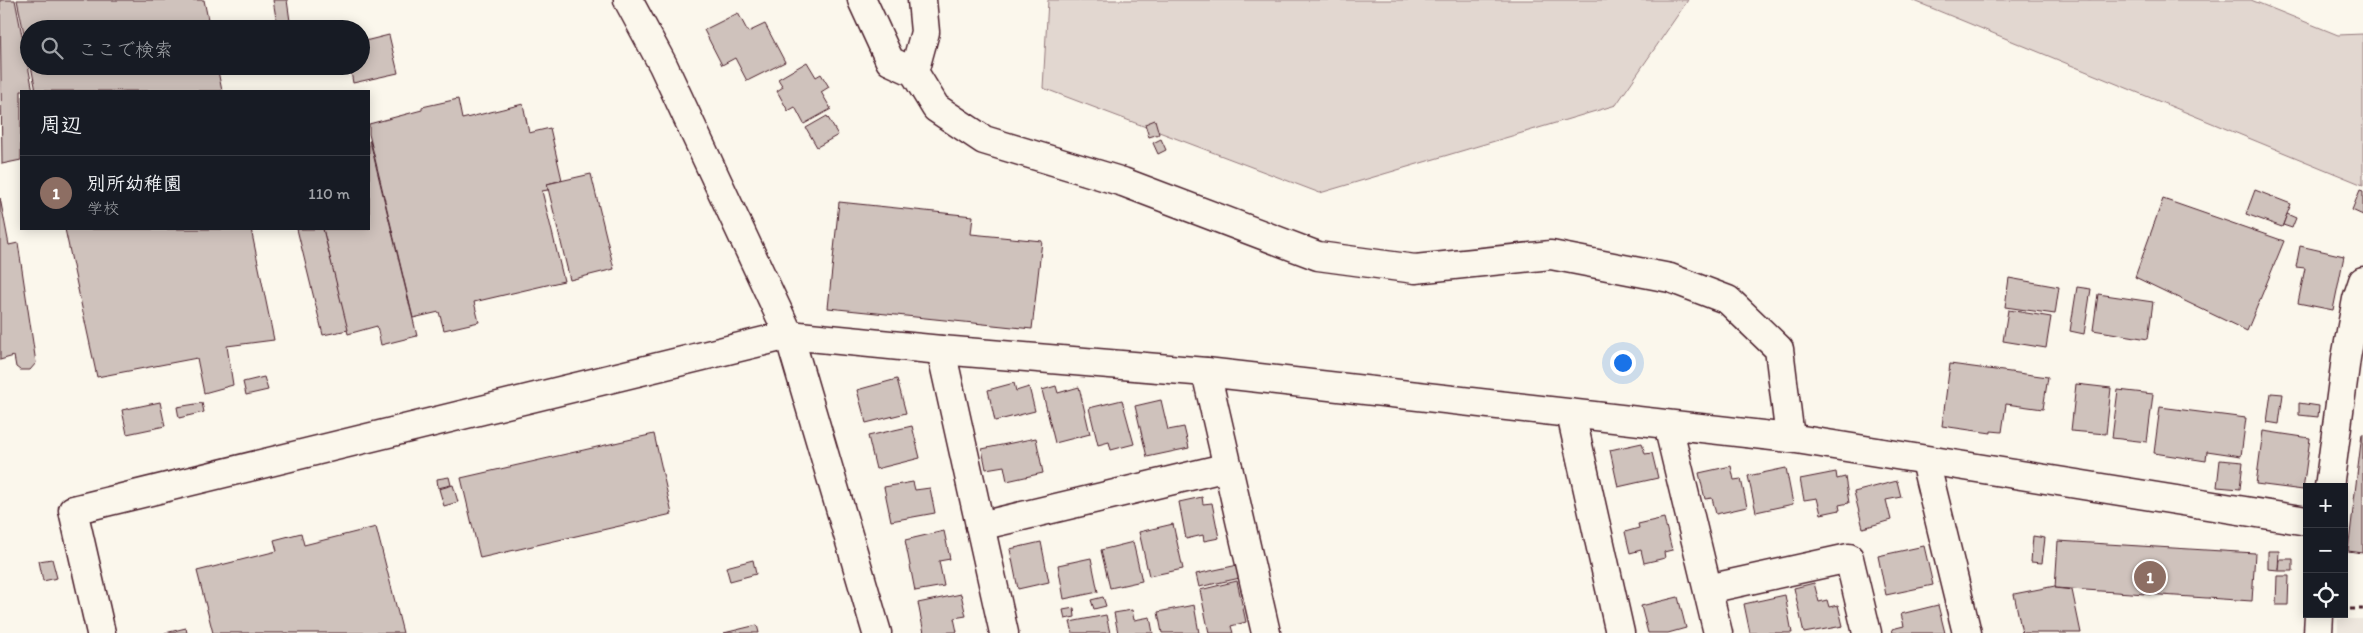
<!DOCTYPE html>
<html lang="ja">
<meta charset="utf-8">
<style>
:root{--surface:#171b24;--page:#20242c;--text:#f1f3f6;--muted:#9ea1a6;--line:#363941;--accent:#0f766e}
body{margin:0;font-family:Itim,"Klee One",sans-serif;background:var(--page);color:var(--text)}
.controls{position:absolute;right:15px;bottom:15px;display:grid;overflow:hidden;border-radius:0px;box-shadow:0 2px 12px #0003}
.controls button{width:45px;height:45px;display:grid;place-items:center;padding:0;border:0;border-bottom:1px solid var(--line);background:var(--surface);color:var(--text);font:25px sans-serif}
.you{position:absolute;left:1622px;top:362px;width:18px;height:18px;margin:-12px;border:4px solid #fff;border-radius:50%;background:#1a73e8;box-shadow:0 0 0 8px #1a73e833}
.badge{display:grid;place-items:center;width:32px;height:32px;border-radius:50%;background:var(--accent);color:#fff;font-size:16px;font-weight:700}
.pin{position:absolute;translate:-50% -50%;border:2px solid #fff;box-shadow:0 1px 5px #0006}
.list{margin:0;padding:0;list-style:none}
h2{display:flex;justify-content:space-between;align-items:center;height:65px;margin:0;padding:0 20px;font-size:21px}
h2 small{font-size:16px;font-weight:400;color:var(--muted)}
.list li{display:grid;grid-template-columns:32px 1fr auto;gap:15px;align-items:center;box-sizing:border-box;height:75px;padding:0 20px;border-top:1px solid var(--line)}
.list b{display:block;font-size:19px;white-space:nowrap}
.list p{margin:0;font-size:16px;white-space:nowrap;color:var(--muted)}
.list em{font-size:16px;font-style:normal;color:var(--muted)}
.icon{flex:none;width:28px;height:28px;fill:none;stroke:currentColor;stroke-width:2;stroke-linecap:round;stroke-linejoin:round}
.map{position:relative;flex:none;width:2363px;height:633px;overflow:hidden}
.search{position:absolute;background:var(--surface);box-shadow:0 2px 12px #0003;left:20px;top:20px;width:350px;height:55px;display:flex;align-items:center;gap:12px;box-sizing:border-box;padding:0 18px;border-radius:28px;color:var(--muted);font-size:19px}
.panel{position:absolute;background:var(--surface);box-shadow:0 2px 12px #0003;left:20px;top:90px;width:350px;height:140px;border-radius:0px}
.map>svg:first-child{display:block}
.built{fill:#eee7de}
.green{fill:#e2d7d0;stroke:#967b7e}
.building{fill:#cfc2bc;stroke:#4a1f2b}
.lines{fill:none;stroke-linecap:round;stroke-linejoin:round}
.street-casing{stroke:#4a1f2b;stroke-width:31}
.secondary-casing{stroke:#4a1f2b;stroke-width:31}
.path{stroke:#4a1f2b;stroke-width:3;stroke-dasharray:5 4;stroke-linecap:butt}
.street{stroke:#fbf7ec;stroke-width:28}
.secondary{stroke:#fbf7ec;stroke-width:28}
</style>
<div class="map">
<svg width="2363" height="633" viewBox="0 0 2363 633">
<rect width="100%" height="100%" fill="#fbf7ec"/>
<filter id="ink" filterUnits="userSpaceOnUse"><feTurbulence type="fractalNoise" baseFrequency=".02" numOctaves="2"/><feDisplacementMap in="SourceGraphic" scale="10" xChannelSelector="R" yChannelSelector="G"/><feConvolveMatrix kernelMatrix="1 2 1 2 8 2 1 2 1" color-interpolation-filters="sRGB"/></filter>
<g filter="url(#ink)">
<rect class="built" x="2338" y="619" width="25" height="14"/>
<g class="green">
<polygon points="1048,0 1688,0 1616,105 1320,193 1043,88"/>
<polygon points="1912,0 2251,0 2338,35 2363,34 2363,185"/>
</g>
<g class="building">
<polygon points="0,0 15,0 33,91 21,91 21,160 2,164"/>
<polygon points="17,0 204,0 210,29 29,29 29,57"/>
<polygon points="273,0 287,0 290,21 277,24"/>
<polygon points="738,13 748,32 765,24 785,62 747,81 735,58 722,65 704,30"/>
<polygon points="389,35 398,73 353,83 350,66 361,66 361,42"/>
<polygon points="807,62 816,77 821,74 829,87 821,92 831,109 804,124 795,107 788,111 777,91 783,87 778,79"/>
<polygon points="31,66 217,66 222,91 36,91"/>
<polygon points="458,99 462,119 523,104 529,133 550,128 562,180 547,184 548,190 542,191 564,281 474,302 479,322 444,330 439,312 413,318 369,134 369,124 422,110 422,107"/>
<polygon points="827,116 838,135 817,147 806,128"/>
<polygon points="1155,120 1159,134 1149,137 1145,124"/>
<polygon points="1161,139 1166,150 1158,154 1153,143"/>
<polygon points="369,141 370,141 417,336 381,345 377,326 348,334 323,229 369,229"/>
<polygon points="591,174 614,269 570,280 547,184"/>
<polygon points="2255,190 2291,204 2282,227 2246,214"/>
<polygon points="2360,190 2363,191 2363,215 2352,210"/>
<polygon points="0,198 9,245 18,243 36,363 30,370 20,370 16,367 14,356 0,360"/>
<polygon points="2163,199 2284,241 2247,331 2135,277"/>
<polygon points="839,202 973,216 971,234 1042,241 1032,329 828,308"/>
<polygon points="2287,214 2296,218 2292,228 2283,225"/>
<polygon points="65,229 251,229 274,340 227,346 233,385 204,393 197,358 97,377"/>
<polygon points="297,229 323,229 348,330 323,335"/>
<polygon points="2300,246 2344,256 2333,310 2298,303 2305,268 2296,267"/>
<polygon points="2009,278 2059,287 2055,314 2005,307"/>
<polygon points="2077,287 2091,289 2084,334 2070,331"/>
<polygon points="2098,294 2153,302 2148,339 2093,330"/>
<polygon points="2008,310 2051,317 2046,348 2003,341"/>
<polygon points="1950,364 2048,377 2043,409 2006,404 2002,432 1991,431 1991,433 1942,426"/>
<polygon points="264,377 268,390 246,395 243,382"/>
<polygon points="897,379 906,413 866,423 857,390"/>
<polygon points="1014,383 1016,391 1029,387 1035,411 995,421 988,390"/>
<polygon points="2076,384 2111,388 2106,434 2071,431"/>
<polygon points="1056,386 1058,393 1079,387 1090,434 1055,443 1042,390"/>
<polygon points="2118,390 2153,394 2147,442 2112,438"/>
<polygon points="2271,393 2283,394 2279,424 2267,422"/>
<polygon points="1122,400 1134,444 1111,450 1109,442 1098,445 1089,408"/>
<polygon points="1161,400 1168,430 1184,427 1189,448 1147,457 1135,406"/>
<polygon points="160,402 165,426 127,434 122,410"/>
<polygon points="202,403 204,412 179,418 177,407"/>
<polygon points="2299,403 2319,406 2318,417 2299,415"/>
<polygon points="2160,407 2246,418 2241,456 2207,451 2206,461 2154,453"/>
<polygon points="912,426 920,458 876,469 868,436"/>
<polygon points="2263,431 2310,438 2303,490 2256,484"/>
<polygon points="654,434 672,514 480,558 461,478"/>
<polygon points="2362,434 2363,434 2363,553 2348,551"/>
<polygon points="1036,438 1043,473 1007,481 1004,466 986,469 982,449"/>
<polygon points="1642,443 1645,454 1652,453 1658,478 1618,487 1610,450"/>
<polygon points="2220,460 2243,462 2240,489 2217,487"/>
<polygon points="1731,466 1734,480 1741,479 1747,507 1716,514 1712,498 1705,499 1699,473"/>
<polygon points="1786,468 1793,504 1756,512 1748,476"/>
<polygon points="1836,472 1837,479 1845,477 1849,503 1839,505 1840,510 1821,514 1817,498 1804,500 1800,479"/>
<polygon points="449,477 451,485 438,488 437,479"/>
<polygon points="1897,481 1901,497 1886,500 1891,520 1863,528 1854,492"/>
<polygon points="913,482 915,490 930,488 935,513 891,521 884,487"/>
<polygon points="453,485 458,502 444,506 439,489"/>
<polygon points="1202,497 1203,504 1212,503 1219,538 1204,541 1203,535 1186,539 1179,502"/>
<polygon points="1664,518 1672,550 1664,552 1665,558 1644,563 1641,550 1630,553 1625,532 1639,528 1638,524"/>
<polygon points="1173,524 1183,569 1149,576 1139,532"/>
<polygon points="376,527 403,633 213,633 197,571 277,551 274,540 301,533 304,545"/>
<polygon points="944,531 950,559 939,561 944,586 915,591 905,540"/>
<polygon points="2033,536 2045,538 2042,563 2031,562"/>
<polygon points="2058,541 2255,553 2252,601 2055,588"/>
<polygon points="1041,542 1049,582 1018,589 1010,549"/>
<polygon points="1133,542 1142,581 1110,588 1101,550"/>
<polygon points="1924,546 1933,585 1886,595 1878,556"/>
<polygon points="2268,551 2279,551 2278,570 2268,569"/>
<polygon points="1091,558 1098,592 1064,599 1058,565"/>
<polygon points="52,559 57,578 43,581 39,561"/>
<polygon points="2280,559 2293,559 2293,571 2279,571"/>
<polygon points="753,560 756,574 730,581 726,567"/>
<polygon points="1238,565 1240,578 1199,587 1196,574"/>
<polygon points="2277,576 2289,576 2288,605 2276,605"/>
<polygon points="1237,581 1246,622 1231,626 1233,633 1209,633 1200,590"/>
<polygon points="1814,583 1819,602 1827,600 1829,607 1838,605 1843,626 1804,633 1794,588"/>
<polygon points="2055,586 2055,588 2072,590 2081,633 2022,633 2014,594"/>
<polygon points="961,594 966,616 954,618 957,632 924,633 918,603"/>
<polygon points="1785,595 1792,633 1750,633 1744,604"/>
<polygon points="1103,597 1106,606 1094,609 1091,600"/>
<polygon points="1678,597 1686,628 1668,633 1648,633 1641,606"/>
<polygon points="1194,605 1199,633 1162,633 1158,612"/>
<polygon points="1938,605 1945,633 1893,633 1892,629 1904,626 1901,614"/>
<polygon points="1074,608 1075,617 1065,619 1063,610"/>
<polygon points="1132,610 1134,620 1150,617 1153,633 1118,633 1114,613"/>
<polygon points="1106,615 1110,633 1073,633 1070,622"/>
<polygon points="757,625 759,633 724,633"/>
<polygon points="186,628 187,633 165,633"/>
</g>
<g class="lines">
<defs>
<g id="street">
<polyline points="862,0 890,61 914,72"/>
<polyline points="922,0 925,32 914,72 936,108 984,140 1123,182 1318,256 1415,269 1551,255 1670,278 1728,300 1779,349 1790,438"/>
<polyline points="941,350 1004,633"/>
<polyline points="1206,372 1266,633"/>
<polyline points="1571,414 1620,633"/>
<polyline points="1668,425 1718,633"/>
<polyline points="1925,461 1967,633"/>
<polyline points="980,526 1228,467"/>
<polyline points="1708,589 1849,558 1867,633"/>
</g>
<g id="secondary">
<polyline points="628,0 663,65 789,335 877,633"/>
<polyline points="2329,487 2346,358 2357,299 2363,281"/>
<polyline points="101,633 73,510 789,335 941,350 1206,372 1790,438 2307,521"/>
<polyline points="2318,633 2319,614"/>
</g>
</defs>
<use href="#street" class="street-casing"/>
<use href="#secondary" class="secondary-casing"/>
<polyline class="path" points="2350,609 2363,609"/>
<use href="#street" class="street"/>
<use href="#secondary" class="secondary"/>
</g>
</g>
</svg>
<div class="controls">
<button>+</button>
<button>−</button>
<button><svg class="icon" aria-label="locate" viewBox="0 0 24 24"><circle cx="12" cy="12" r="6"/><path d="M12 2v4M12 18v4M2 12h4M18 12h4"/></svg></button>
</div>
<div class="you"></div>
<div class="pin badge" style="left:2150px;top:577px;background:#8d6e63">1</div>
<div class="search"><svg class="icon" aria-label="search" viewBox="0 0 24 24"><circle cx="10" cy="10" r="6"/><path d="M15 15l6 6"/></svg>ここで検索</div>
<section class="panel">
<h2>周辺<small></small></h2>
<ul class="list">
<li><span class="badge" style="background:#8d6e63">1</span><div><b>別所幼稚園</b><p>学校</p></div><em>110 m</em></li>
</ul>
</section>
</div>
